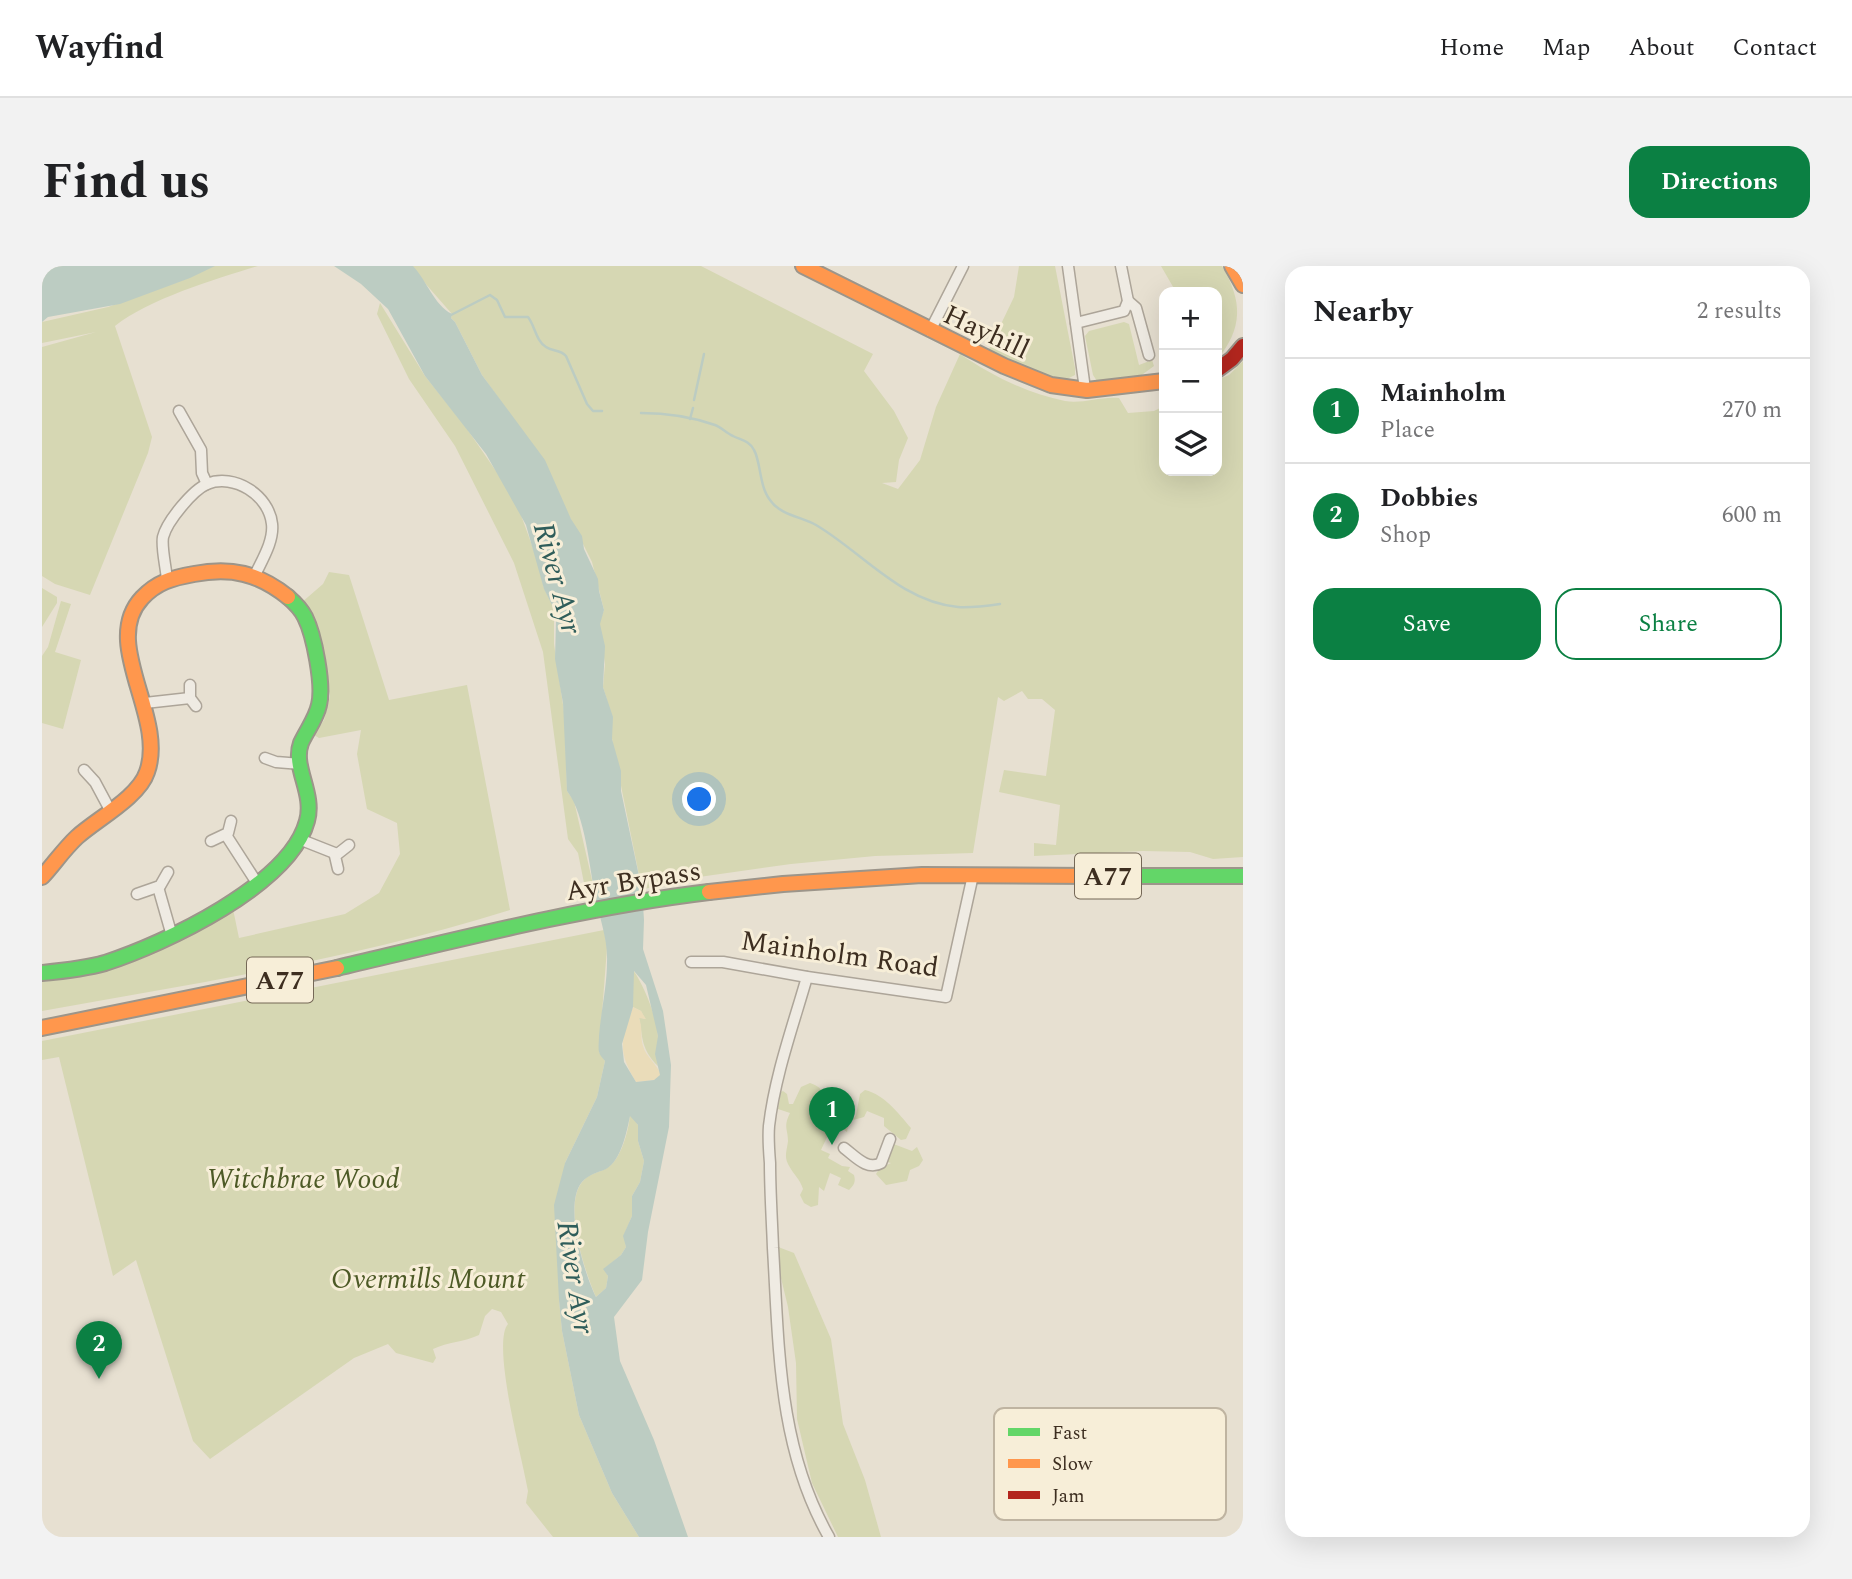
<!DOCTYPE html>
<meta charset="utf-8">
<style>
:root{--surface:#fff;--page:#f2f2f2;--text:#202124;--muted:#757577;--line:#e0e0e0;--accent:#0b8043}
body{margin:0;font-family:Spectral,serif;background:var(--page);color:var(--text)}
.controls{position:absolute;right:21px;top:21px;display:grid;overflow:hidden;border-radius:14px;box-shadow:0 7px 28px #0002}
.controls button{width:63px;height:63px;display:grid;place-items:center;padding:0;border:0;border-bottom:2px solid var(--line);background:var(--surface);color:var(--text);font:35px sans-serif}
.you{position:absolute;left:658px;top:534px;width:24px;height:24px;margin:-18px;border:5px solid #fff;border-radius:50%;background:#1a73e8;box-shadow:0 0 0 10px #1a73e833}
.badge{display:grid;place-items:center;width:46px;height:46px;border-radius:50%;background:var(--accent);color:#fff;font-size:23px;font-weight:700}
.pin{position:absolute;translate:-50% -58px;filter:drop-shadow(0 2px 4px #0008)}
.pin::after{content:'';position:absolute;top:37px;width:24px;height:21px;background:inherit;clip-path:polygon(0 0,100% 0,50% 100%)}
.list{margin:0;padding:0;list-style:none}
h2{display:flex;justify-content:space-between;align-items:center;height:91px;margin:0;padding:0 28px;font-size:30px}
h2 small{font-size:23px;font-weight:400;color:var(--muted)}
.list li{display:grid;grid-template-columns:46px 1fr auto;gap:21px;align-items:center;box-sizing:border-box;height:105px;padding:0 28px;border-top:2px solid var(--line)}
.list b{display:block;font-size:26px;white-space:nowrap}
.list p{margin:0;font-size:23px;white-space:nowrap;color:var(--muted)}
.list em{font-size:23px;font-style:normal;color:var(--muted)}
.actions{display:flex;gap:14px;padding:21px 28px}
.actions a{flex:1;padding:16px 0;border:2px solid var(--accent);border-radius:21px;text-align:center;font-size:24px;color:var(--accent)}
.actions .main{background:var(--accent);color:#fff}
.icon{flex:none;width:38px;height:38px;fill:none;stroke:currentColor;stroke-width:2;stroke-linecap:round;stroke-linejoin:round}
.map{position:relative;flex:none;width:1201px;height:1271px;overflow:hidden;border-radius:21px}
header{display:flex;align-items:center;gap:42px;box-sizing:border-box;height:98px;padding:0 35px;background:var(--surface);border-bottom:2px solid var(--line)}
header strong{font-size:33px}
nav{display:flex;gap:38px;margin-inline-start:auto;font-size:24px}
.intro{display:flex;align-items:center;justify-content:space-between;box-sizing:border-box;height:168px;padding:0 42px}
h1{margin:0;font-size:49px}
.button{padding:18px 32px;border-radius:21px;background:var(--accent);color:#fff;font-size:24px;font-weight:700}
main{display:flex;gap:42px;padding:0 42px}
aside{flex:1;background:var(--surface);border-radius:21px;box-shadow:0 7px 28px #0002}
.map>svg:first-child{display:block}
.green{fill:#d6d7b3}
.sand{fill:#eadcb9}
.water{fill:#bcccc2;fill-rule:evenodd}
.lines{fill:none;stroke-linecap:round;stroke-linejoin:round}
.stream{stroke:#bcccc2;stroke-width:2.5}
.street-casing{stroke:#ada599;stroke-width:13}
.fast-casing{stroke:#9c958a;stroke-width:18}
.slow-casing{stroke:#9c958a;stroke-width:18}
.jam-casing{stroke:#9c958a;stroke-width:18}
.street{stroke:#efebe3;stroke-width:10}
.fast{stroke:#63d668;stroke-width:14}
.slow{stroke:#ff974d;stroke-width:14}
.jam{stroke:#b3261e;stroke-width:14}
.labels{text-anchor:middle;stroke-width:6;stroke-linejoin:round;paint-order:stroke}
.shield{fill:#f7eed8;stroke:#756857;stroke-width:2}
.shield-label{font-size:26px;font-weight:bold;fill:#3d2e20}
.street-label{font-size:28px;fill:#3d2e20;stroke:#f7eed8}
.park-label{font-size:28px;font-style:italic;fill:#4d5a26;stroke:#f7eed8}
.water-label{font-size:30px;font-style:italic;fill:#2f5d5a;stroke:#f7eed8}
.key{fill:#f7eed8;stroke:#bfb4a1;stroke-width:2}
.key-label{font-size:19px;fill:#3d2e20}
</style>
<header>
<strong>Wayfind</strong>
<nav><a>Home</a><a>Map</a><a>About</a><a>Contact</a></nav>
</header>
<div class="intro"><h1>Find us</h1><a class="button">Directions</a></div>
<main>
<div class="map">
<svg width="1201" height="1271" viewBox="0 0 1201 1271">
<rect width="100%" height="100%" fill="#e7e0d1"/>
<g class="green">
<path d="M171 0H216C174 13 107 33 73 60L110 171 106 187 48 329 13 318 0 310V81L54 66 0 77V56L66 41 141 14Z"/>
<path d="M368 0H659L831 88 822 105 852 145 866 172 857 194 854 216 840 217 856 223 878 194 894 141 918 88C949 109 986 128 1023 135 1041 138 1059 130 1077 132L1086 147 1112 145 1122 140V205H1175V114L1187 109 1201 95V591L1171 593 1148 586 1101 585 992 590V577L1014 579 1018 539 957 526 962 504 1004 510 1013 444 1000 433H986L980 425 962 435 956 431 931 587 833 590 749 598 629 615 600 624 571 480 565 434 561 421 563 398 557 357 562 344 550 296 496 187 440 109 413 56 409 52 410 48Z"/>
<polygon points="977,0 1013,0 1033,102 1033,109 1021,115 978,101 947,83 972,31"/>
<path d="M1119 0H1180C1201 36 1201 62 1175 94V26H1134Z"/>
<polygon points="338,37 383,110 423,160 456,208 476,241 495,293 502,322 512,343 512,378 523,452 525,525 532,535 553,627 544,627 536,587 526,573 501,386 472,297 413,180 367,113 335,48"/>
<polygon points="1082,56 1087,58 1097,99 1110,94 1112,100 1097,111 1063,116 1055,115 1051,109 1043,70 1047,65"/>
<path d="M287 306 307 309 347 434 425 419 468 644C316 692 156 717 0 745V716C16 714 33 712 49 709 100 697 147 671 191 643L197 672 303 648 337 627 358 588 355 557 325 543 315 488 319 464 277 472 272 469 282 454 288 430 271 353 259 337 281 318Z"/>
<polygon points="0,322 15,331 15,337 0,361"/>
<polygon points="19,335 29,338 13,386 39,394 21,463 0,457 0,390 6,381"/>
<path d="M562 664 565 682 557 786 563 795 555 831 523 897 517 1034 520 1065 537 1149 570 1227 597 1271H511L484 1237 486 1225C481 1195 449 1078 466 1058L459 1046 450 1043 443 1050 437 1069C422 1076 406 1076 391 1083L394 1092 391 1097 354 1087 346 1078 312 1092 168 1193 151 1175 94 994 71 1010 17 791 0 794V775Z"/>
<path d="M591 704C602 719 616 754 616 772 616 782 614 790 616 800 599 783 601 773 597 751L603 753 599 745 591 741Z"/>
<path d="M768 817C783 822 783 830 786 844L780 848 784 853H795L806 860 805 866 798 861 792 872 786 869 779 884 788 888 786 892 800 900 808 901 806 905 812 909C814 916 812 919 807 924L796 919 799 912 788 907 782 925 777 921 776 939 769 941 762 937 758 929 761 923C758 913 751 908 746 898 742 890 745 884 746 875 746 863 741 861 748 847L736 843 739 826 741 825 745 828 747 838H751L759 821Z"/>
<path d="M823 824C843 829 856 847 869 862L864 873 859 874 842 860V852L825 845 822 851 811 854 814 849 818 828Z"/>
<path d="M588 848 596 859V875L602 895 598 916 590 930V950L582 969 584 981 579 989 562 1003 566 1010 564 1022 554 1031C543 1006 520 938 541 915 548 907 556 907 565 902 579 894 587 864 588 848Z"/>
<polygon points="849,877 870,885 875,881 881,894 877,900 868,904 865,915 844,919 834,908 838,902 849,897 836,894"/>
<polygon points="731,979 752,987 789,1073 801,1158 823,1214 839,1271 796,1271 770,1217 755,1153 754,1097 746,1041"/>
</g>
<path class="sand" d="M591 741 599 745 604 753 597 752C601 762 598 771 601 780 604 791 615 798 619 809L612 814 594 816C575 784 579 775 591 741Z"/>
<g class="water">
<polygon points="15,0 173,0 148,12 78,38 6,51 0,56 0,6"/>
<path d="M292 0H371C385 15 392 39 410 48L409 52 413 56 440 109 503 194 529 253 540 270 542 283 556 313 557 325 562 344 558 358 563 380 561 421 571 451 570 473 579 505V525L600 624 602 654 601 683 621 745 629 799 627 861 606 966 600 1014 572 1051 578 1095 612 1174 646 1271H597L570 1227 537 1149 520 1065 517 1034 512 939 523 897 555 831 563 795C561 792 558 790 557 786 556 782 557 775 557 770 559 745 565 720 565 696 566 674 558 654 554 633 547 602 544 550 525 525L521 437 513 393 514 355 512 343 502 323 484 259 444 188 383 110 346 43 319 18ZM592 705 604 719 616 770 613 788 618 809 612 814 594 816 582 796 580 778 591 741ZM588 850 596 859V875L602 895 598 916 590 930V950L581 970 584 981 579 989 561 1003 566 1010 564 1022 554 1031C542 1007 521 938 540 916 547 908 555 907 564 903 579 895 585 865 588 850Z"/>
</g>
<g class="lines">
<g class="stream">
<path d="M409 49 448 29 455 34 463 51H486C493 60 494 75 504 81 511 86 518 83 524 90L545 138 551 145H560"/>
<polyline points="652,134 662,88"/>
<path d="M599 147C623 147 650 151 673 159 679 161 684 167 691 170 699 174 708 175 712 184 719 196 717 220 728 234 738 249 760 251 774 259 820 286 859 336 916 341 930 342 944 340 958 338"/>
<polyline points="648,153 651,142"/>
</g>
<defs>
<g id="street">
<polyline points="1026,0 1043,123"/>
<polyline points="1086,35 1094,42 1107,89"/>
<polyline points="1034,57 1082,45 1086,35 1079,0"/>
<polyline points="888,65 921,0"/>
<polyline points="137,145 159,184 160,207 165,218"/>
<path d="M125 314C124 301 119 281 121 271 125 255 151 224 165 218 192 207 227 229 230 258 232 275 220 294 213 309"/>
<polyline points="148,419 148,432 154,440"/>
<polyline points="103,437 148,432"/>
<polyline points="223,492 234,496 259,498"/>
<polyline points="42,504 53,516 68,544"/>
<polyline points="184,569 215,617"/>
<polyline points="257,573 295,588"/>
<polyline points="169,575 186,567 189,555"/>
<polyline points="296,603 293,590 307,579"/>
<polyline points="116,621 130,670"/>
<polyline points="95,628 118,620 126,606"/>
<polyline points="649,696 681,696 765,711 904,731 931,609"/>
<path d="M765 711C751 760 733 809 727 860 726 872 727 885 728 897 728 926 730 954 731 982 737 1082 736 1182 787 1271"/>
<path d="M802 882C813 890 825 905 839 897L848 873"/>
</g>
<g id="fast">
<polyline points="1050,610 1201,610"/>
<path d="M295 702C418 673 542 641 667 626"/>
<path d="M0 707C21 705 42 703 63 697 122 678 248 619 265 555 273 527 250 501 259 477 265 464 274 453 277 439 282 419 272 369 263 351 259 343 253 337 246 331"/>
</g>
<g id="slow">
<polyline points="761,0 962,100 1009,119 1045,124 1122,115"/>
<polyline points="1190,0 1201,19"/>
<path d="M0 611C12 598 22 583 35 571 55 553 97 531 105 506 125 451 58 377 100 332 115 316 130 312 152 308 189 301 216 307 246 331"/>
<polyline points="667,626 741,618 880,609 1050,610"/>
<polyline points="0,762 295,702"/>
</g>
<polyline id="jam" points="1175,104 1190,93 1201,80"/>
</defs>
<use href="#street" class="street-casing"/>
<use href="#fast" class="fast-casing"/>
<use href="#slow" class="slow-casing"/>
<use href="#jam" class="jam-casing"/>
<use href="#street" class="street"/>
<use href="#fast" class="fast"/>
<use href="#slow" class="slow"/>
<use href="#jam" class="jam"/>
</g>
<g class="labels">
<g class="shield">
<rect x="1033" y="587.5" width="66" height="45" rx="5"/>
<rect x="205" y="691.5" width="66" height="45" rx="5"/>
</g>
<g class="shield-label">
<text x="1066" y="619">A77</text>
<text x="238" y="723">A77</text>
</g>
<g class="street-label">
<text transform="translate(945 65) rotate(25)" y="10">Hayhill</text>
<text transform="translate(591 614) rotate(-9)" y="10">Ayr Bypass</text>
<text transform="translate(798 687) rotate(8)" y="10">Mainholm Road</text>
</g>
<g class="park-label">
<text x="261" y="922">Witchbrae Wood</text>
<text x="386" y="1022">Overmills Mount</text>
</g>
<g class="water-label">
<text transform="translate(516 312) rotate(75)" y="10">River Ayr</text>
<text transform="translate(534 1011) rotate(81)" y="10">River Ayr</text>
</g>
</g>
<rect x="952" y="1142" width="232" height="112" rx="10" class="key"/>
<rect x="966" y="1162" width="32" height="8" fill="#63d668"/>
<rect x="966" y="1193" width="32" height="9" fill="#ff974d"/>
<rect x="966" y="1225" width="32" height="8" fill="#b3261e"/>
<g class="key-label">
<text x="1010" y="1173">Fast</text>
<text x="1010" y="1204">Slow</text>
<text x="1010" y="1236">Jam</text>
</g>
</svg>
<div class="controls">
<button>+</button>
<button>−</button>
<button><svg class="icon" aria-label="layers" viewBox="0 0 24 24"><path d="M12 4l9 5-9 5-9-5zM3 14l9 5 9-5"/></svg></button>
</div>
<div class="you"></div>
<div class="pin badge" style="left:790px;top:879px">1</div>
<div class="pin badge" style="left:57px;top:1113px">2</div>
</div>
<aside>
<h2>Nearby<small>2 results</small></h2>
<ul class="list">
<li><span class="badge">1</span><div><b>Mainholm</b><p>Place</p></div><em>270 m</em></li>
<li><span class="badge">2</span><div><b>Dobbies</b><p>Shop</p></div><em>600 m</em></li>
</ul>
<div class="actions"><a class="main">Save</a><a>Share</a></div>
</aside>
</main>
